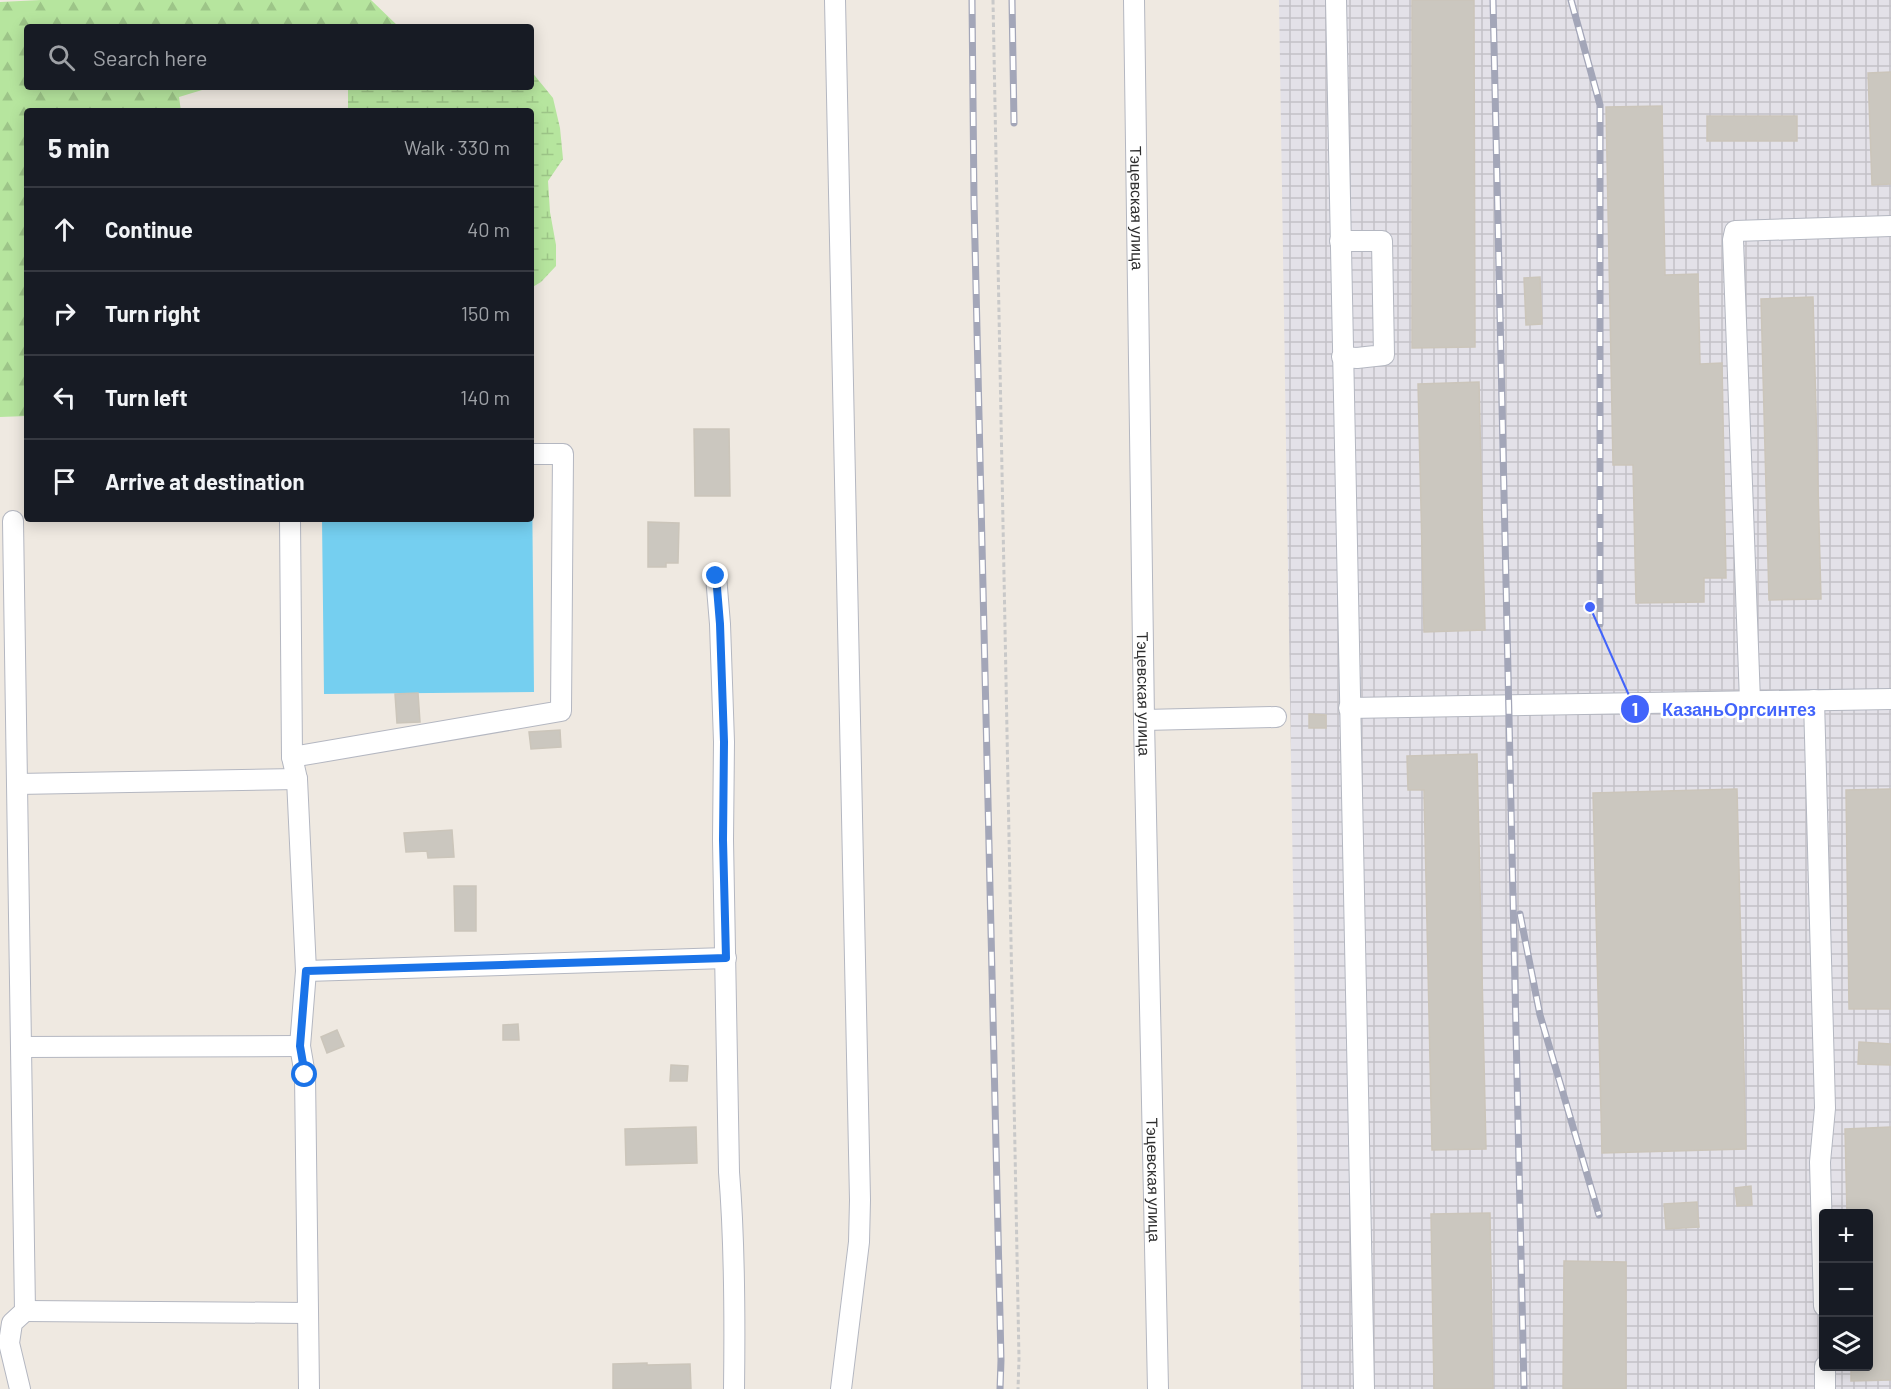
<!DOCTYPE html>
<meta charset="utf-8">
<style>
:root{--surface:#171b24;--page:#242831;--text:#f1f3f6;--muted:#9ea1a6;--line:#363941}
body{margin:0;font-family:Barlow,sans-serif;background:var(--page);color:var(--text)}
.controls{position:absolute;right:18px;bottom:18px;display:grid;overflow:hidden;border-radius:6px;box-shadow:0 3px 15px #0003}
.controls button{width:54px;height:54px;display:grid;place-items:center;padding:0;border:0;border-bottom:2px solid var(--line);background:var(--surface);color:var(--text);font:30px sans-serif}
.stop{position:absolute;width:18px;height:18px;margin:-14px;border:4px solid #1a73e8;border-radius:50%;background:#fff}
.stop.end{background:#1a73e8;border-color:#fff;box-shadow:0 2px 6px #0008}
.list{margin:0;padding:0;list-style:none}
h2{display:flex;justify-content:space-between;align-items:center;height:78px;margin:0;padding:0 24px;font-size:26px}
h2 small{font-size:20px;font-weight:400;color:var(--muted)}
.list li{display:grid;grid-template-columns:39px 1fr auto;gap:18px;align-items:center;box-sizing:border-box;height:84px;padding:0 24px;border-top:2px solid var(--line)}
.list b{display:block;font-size:22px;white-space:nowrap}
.list em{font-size:20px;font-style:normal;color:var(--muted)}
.icon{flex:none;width:33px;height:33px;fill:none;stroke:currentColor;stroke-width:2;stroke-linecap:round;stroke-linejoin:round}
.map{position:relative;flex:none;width:1891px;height:1389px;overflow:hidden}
.search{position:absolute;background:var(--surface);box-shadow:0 3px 15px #0003;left:24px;top:24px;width:510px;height:66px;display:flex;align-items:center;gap:15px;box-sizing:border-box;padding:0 21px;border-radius:6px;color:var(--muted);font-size:22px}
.panel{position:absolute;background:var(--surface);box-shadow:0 3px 15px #0003;left:24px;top:108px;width:510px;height:414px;border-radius:6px}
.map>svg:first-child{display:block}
.industrial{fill:url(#industrial-grid);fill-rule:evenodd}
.forest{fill:url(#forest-firs)}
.wetland{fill:url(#wetland-marsh)}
.water{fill:#75cff0}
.building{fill:#cbc7bf;stroke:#cbc5ba;stroke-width:1.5}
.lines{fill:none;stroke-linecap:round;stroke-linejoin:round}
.minor-casing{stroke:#b4b7c1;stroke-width:22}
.path{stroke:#c9c9c9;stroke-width:3;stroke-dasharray:4.5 3;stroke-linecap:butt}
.minor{stroke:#fff;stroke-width:20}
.rail-casing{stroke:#a3a6b8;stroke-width:7}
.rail{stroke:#fff;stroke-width:4.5;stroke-dasharray:14;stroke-linecap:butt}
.route{stroke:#1a73e8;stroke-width:8}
.labels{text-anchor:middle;stroke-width:5;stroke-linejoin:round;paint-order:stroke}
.street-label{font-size:16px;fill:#2e2e2e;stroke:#fff}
.leader{fill:none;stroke:#4264fb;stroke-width:2}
.callout-dot{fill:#4264fb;stroke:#fff;stroke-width:2}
.mark-label{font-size:18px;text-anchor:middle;font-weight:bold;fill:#fff}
.callout-label{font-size:18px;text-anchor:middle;font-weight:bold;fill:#4264fb;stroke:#fff;stroke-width:5;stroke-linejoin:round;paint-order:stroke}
</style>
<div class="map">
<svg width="1891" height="1389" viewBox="0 0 1891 1389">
<defs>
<pattern id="industrial-grid" width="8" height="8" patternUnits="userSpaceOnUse" patternTransform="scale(1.5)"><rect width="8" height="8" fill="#e3e1e8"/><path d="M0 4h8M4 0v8" fill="none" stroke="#c3c1c7"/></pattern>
<pattern id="forest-firs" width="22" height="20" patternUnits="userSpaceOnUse" patternTransform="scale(1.5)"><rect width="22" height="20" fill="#b6e59e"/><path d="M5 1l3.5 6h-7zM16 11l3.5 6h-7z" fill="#9dc588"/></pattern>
<pattern id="wetland-marsh" width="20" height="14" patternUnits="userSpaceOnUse" patternTransform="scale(1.5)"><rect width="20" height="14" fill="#b6e59e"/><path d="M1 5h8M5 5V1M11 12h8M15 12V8" fill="none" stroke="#9dc588"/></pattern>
</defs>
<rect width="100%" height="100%" fill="#efe9e1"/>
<path class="industrial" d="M1279 0H1891V1389H1301ZM1824 1214H1868V1366H1824Z"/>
<polygon class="forest" points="41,0 371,0 399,27 27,27 27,87 212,87 179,97 181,111 27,111 27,416 0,417 0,2"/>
<polygon class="wetland" points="531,71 553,98 560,128 563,159 548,181 550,212 556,245 556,266 541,282 531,288 531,111 348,111 348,87 531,87"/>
<polygon class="water" points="532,478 534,692 324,694 322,519 531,519"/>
<g class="building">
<polygon points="1412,0 1474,0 1475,347 1412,348"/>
<polygon points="1891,72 1891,184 1872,185 1868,73"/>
<polygon points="1662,106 1665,275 1698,274 1700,364 1722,363 1726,578 1704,578 1704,602 1636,603 1633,465 1613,465 1606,107"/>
<rect x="1707" y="116" width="90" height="25"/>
<polygon points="1540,277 1542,324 1526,325 1524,278"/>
<polygon points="1813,297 1821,599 1769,600 1761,299"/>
<polygon points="1479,382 1485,630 1424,632 1418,384"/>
<polygon points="694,429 729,429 730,496 695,496"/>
<polygon points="648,522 679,523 678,563 666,563 666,567 648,567"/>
<polygon points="418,693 420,722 397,723 395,694"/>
<polygon points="1309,714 1326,715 1326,728 1309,728"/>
<polygon points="560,730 561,747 531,749 529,732"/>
<polygon points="1477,754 1486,1149 1432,1150 1424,790 1408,790 1407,756"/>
<polygon points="1737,789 1746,1149 1602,1153 1593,793"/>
<polygon points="1891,789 1891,1009 1849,1009 1846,790"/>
<polygon points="452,830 454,857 428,858 427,851 406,852 404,833"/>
<polygon points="454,886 476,886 476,931 455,931"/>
<polygon points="518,1024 519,1040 503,1040 503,1025"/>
<polygon points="337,1030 344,1046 327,1053 321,1037"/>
<polygon points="1859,1042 1891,1044 1891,1065 1858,1064"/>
<polygon points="671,1065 688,1066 687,1081 670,1081"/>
<polygon points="696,1127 697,1163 626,1165 625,1129"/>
<polygon points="1891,1127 1891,1380 1851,1381 1851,1366 1869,1366 1869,1214 1847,1214 1845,1129"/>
<polygon points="1751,1186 1752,1205 1737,1206 1735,1188"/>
<polygon points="1697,1202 1699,1227 1666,1229 1664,1204"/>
<polygon points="1490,1213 1493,1389 1434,1389 1431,1214"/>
<polygon points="1564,1261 1626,1262 1626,1389 1563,1389"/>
<polygon points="647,1363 647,1365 690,1364 691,1389 613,1389 613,1364"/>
</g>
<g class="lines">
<defs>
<g id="minor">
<polyline points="835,0 860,1200 859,1242 841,1389"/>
<path id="s1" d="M1134 0 1144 720 1158 1389"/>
<polyline points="1336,0 1364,1389"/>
<polyline points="1340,241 1382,241 1384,355 1357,358 1342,357"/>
<polyline points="290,519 292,757 297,779 306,971 300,1046 305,1075 309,1389"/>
<polyline points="13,521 25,1311 12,1323 9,1343 20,1389"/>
<path d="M716 576 720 624 724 742 723 840 729 1172C735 1244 735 1316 734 1389"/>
<polyline points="1814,700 1825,1108 1820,1162 1824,1306"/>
<polyline points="1750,701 1733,240 1735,231 1891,226"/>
<polyline points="1349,708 1891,699"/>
<polyline points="1144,720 1276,717"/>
<polyline points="292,757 561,711 563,454 531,454"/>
<polyline points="17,784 297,779"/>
<polyline points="306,971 726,958"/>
<polyline points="21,1047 300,1046"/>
<polyline points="25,1311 307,1313"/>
<polyline points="1825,1366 1825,1389"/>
</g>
</defs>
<use href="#minor" class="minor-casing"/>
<polyline class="path" points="993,0 1019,1359 1018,1389"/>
<use href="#minor" class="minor"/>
<defs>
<g id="rail">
<polyline points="972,0 974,201 1001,1360 1000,1389"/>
<polyline points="1012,0 1014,123"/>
<polyline points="1493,0 1524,1389"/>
<polyline points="1571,0 1600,105 1600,624"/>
<polyline points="1520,914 1540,1015 1599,1215"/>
</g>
</defs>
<use href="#rail" class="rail-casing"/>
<use href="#rail" class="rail"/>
</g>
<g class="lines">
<polyline class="route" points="305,1075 300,1046 306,971 726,958 723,840 724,742 720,624 716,576"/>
</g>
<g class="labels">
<g class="street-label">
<text dy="6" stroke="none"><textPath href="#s1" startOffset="208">Тэцевская улица</textPath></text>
<text dy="6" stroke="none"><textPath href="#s1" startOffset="694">Тэцевская улица</textPath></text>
<text dy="6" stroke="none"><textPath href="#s1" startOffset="1180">Тэцевская улица</textPath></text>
</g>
</g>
<path class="leader" d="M1590 607L1635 709"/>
<g class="callout-dot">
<circle cx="1590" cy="607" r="6"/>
<circle cx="1635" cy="709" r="15"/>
</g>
<g class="mark-label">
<text x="1635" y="716">1</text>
</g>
<g class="callout-label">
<text x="1739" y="716">КазаньОргсинтез</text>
</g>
</svg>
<div class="controls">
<button>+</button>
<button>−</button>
<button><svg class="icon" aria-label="layers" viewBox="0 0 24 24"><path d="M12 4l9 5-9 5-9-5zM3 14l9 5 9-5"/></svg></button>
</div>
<div class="stop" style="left:305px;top:1075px"></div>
<div class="stop end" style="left:716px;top:576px"></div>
<div class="search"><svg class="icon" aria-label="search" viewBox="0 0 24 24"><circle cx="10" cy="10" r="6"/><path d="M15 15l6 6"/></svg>Search here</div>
<section class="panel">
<h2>5 min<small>Walk · 330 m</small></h2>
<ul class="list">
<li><svg class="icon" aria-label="ahead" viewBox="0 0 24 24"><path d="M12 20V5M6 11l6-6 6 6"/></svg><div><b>Continue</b></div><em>40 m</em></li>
<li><svg class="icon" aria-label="right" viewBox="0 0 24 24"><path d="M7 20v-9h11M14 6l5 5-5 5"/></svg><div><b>Turn right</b></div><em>150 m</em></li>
<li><svg class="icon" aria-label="left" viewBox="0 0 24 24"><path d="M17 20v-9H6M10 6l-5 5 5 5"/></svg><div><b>Turn left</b></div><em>140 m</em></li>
<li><svg class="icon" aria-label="arrive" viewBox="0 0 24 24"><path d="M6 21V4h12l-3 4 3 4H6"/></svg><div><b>Arrive at destination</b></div></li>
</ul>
</section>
</div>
